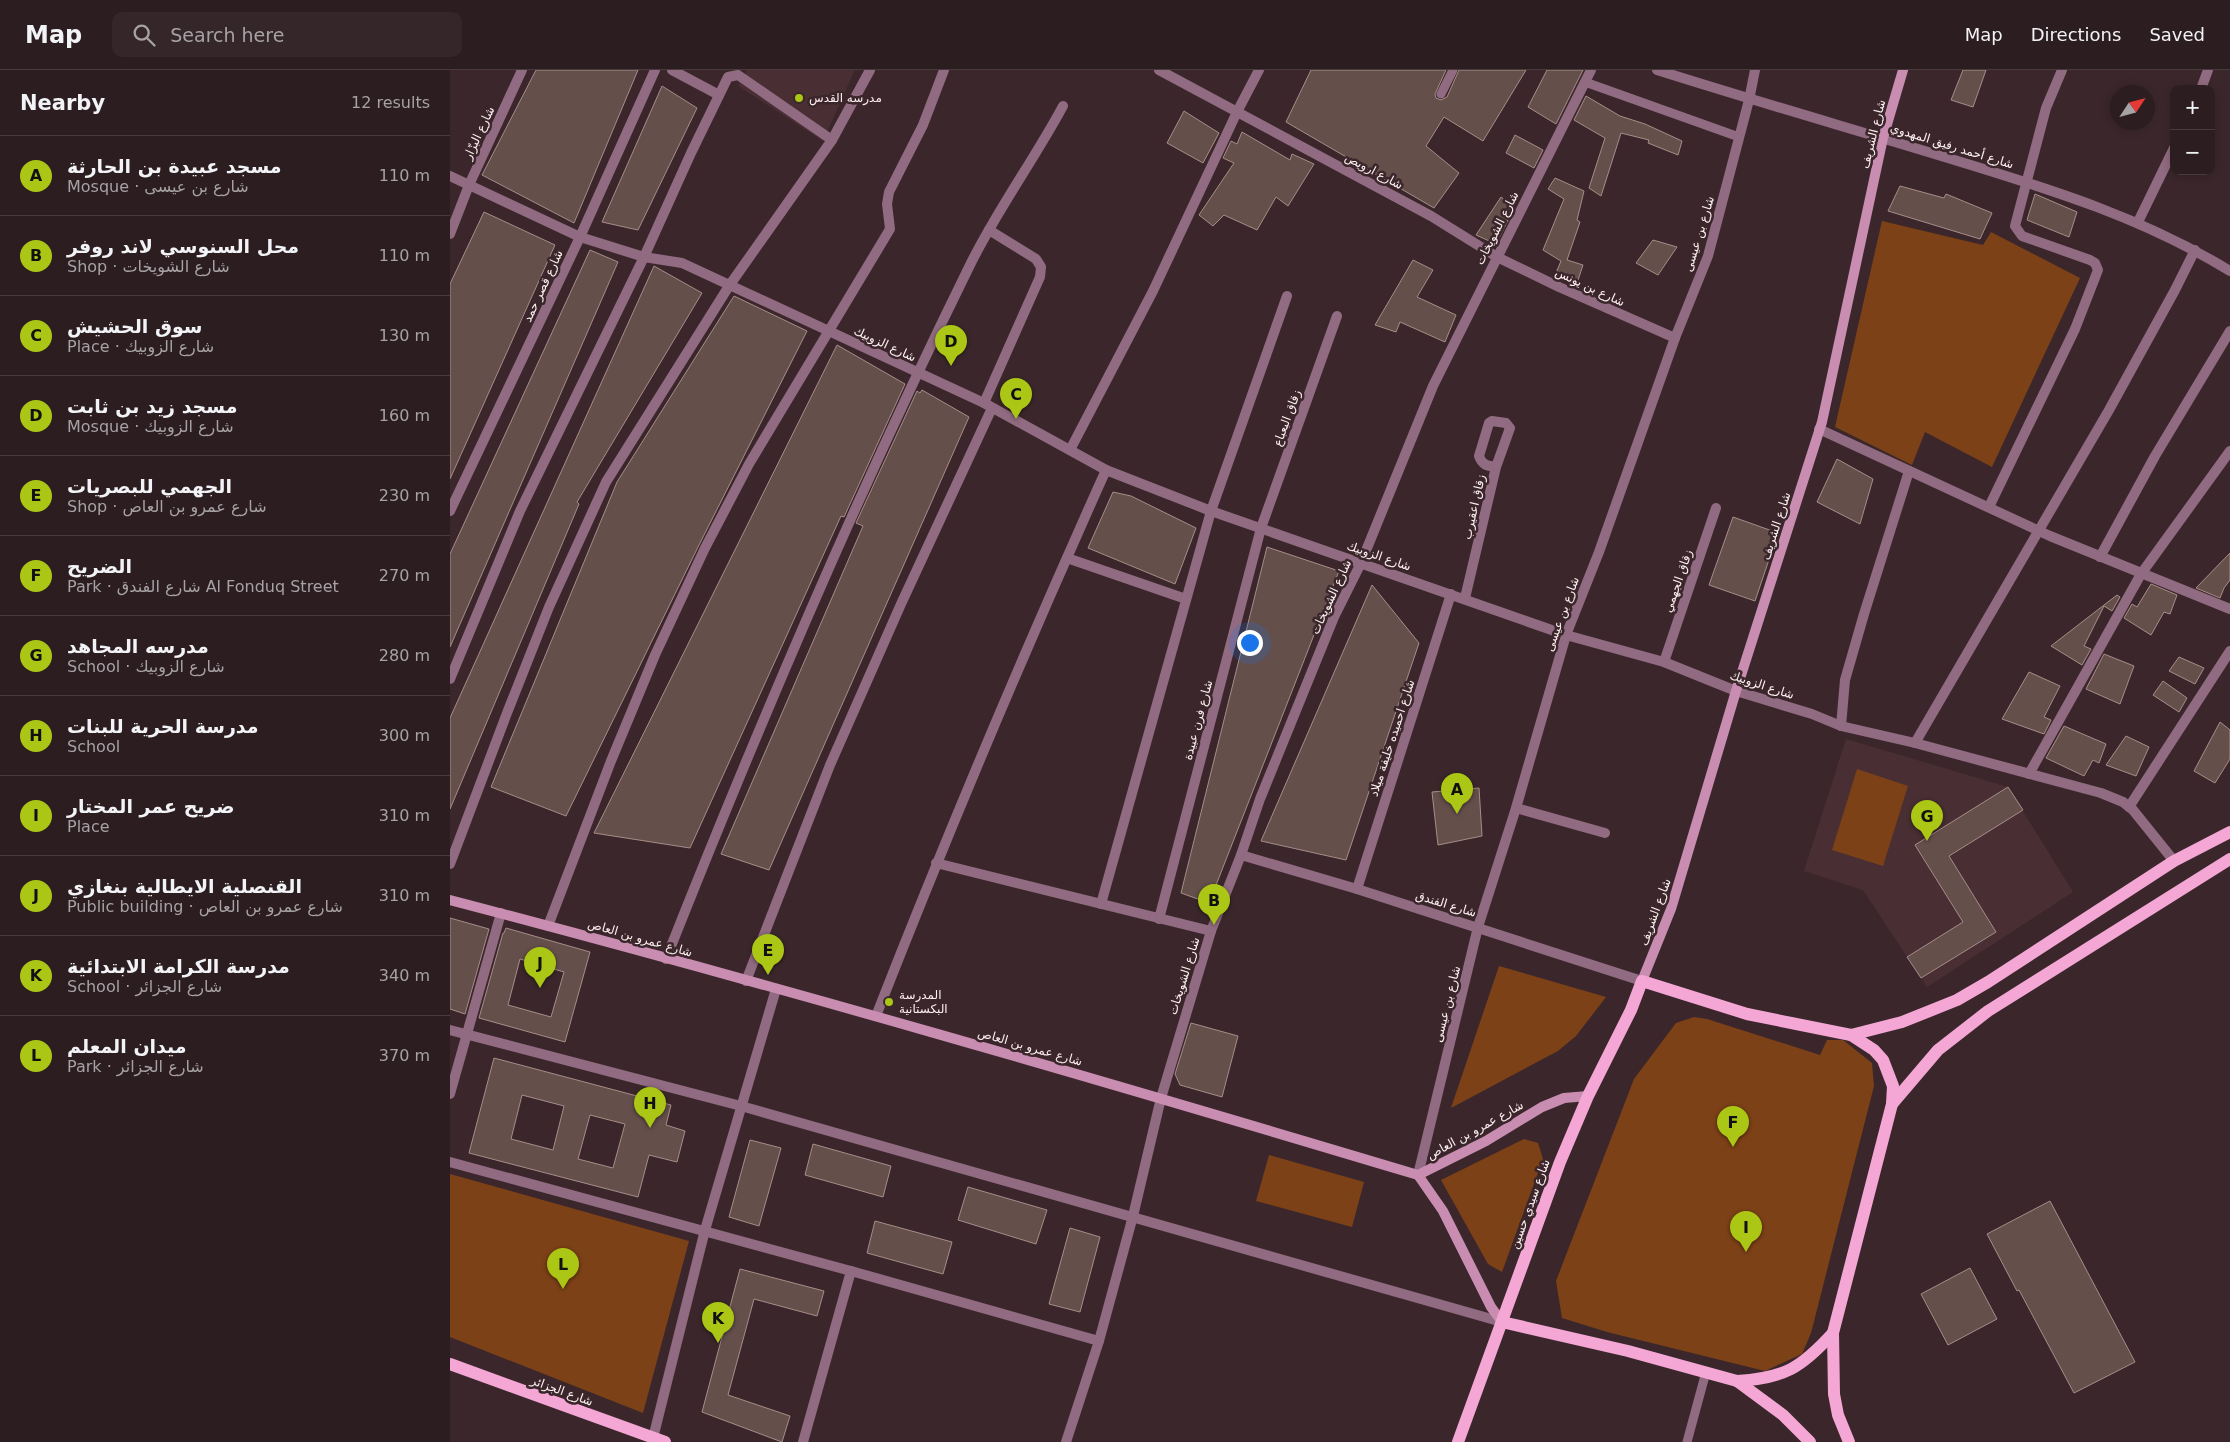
<!DOCTYPE html>
<meta charset="utf-8">
<style>
:root{--surface:#2c1d20;--page:#342629;--text:#f1f3f6;--muted:#a6a2a5;--line:#483b3e;--accent:#abc615}
body{margin:0;font-family:"DejaVu Sans","Noto Sans Arabic",sans-serif;background:var(--page);color:var(--text)}
.controls{position:absolute;right:15px;top:15px;display:grid;overflow:hidden;border-radius:10px;box-shadow:0 2px 8px #0003}
.controls button{width:45px;height:45px;display:grid;place-items:center;padding:0;border:0;border-bottom:1px solid var(--line);background:var(--surface);color:var(--text);font:25px sans-serif}
.compass{position:absolute;left:1660px;top:15px;width:45px;height:45px;border-radius:50%;background:var(--surface);box-shadow:0 2px 8px #0003;rotate:54deg}
.you{position:absolute;left:799px;top:572px;width:18px;height:18px;margin:-12px;border:4px solid #fff;border-radius:50%;background:#1a73e8;box-shadow:0 0 0 8px #1a73e833}
.badge{display:grid;place-items:center;width:32px;height:32px;border-radius:50%;background:var(--accent);color:#111;font-size:16px;font-weight:700}
.pin{position:absolute;translate:-50% -41px;filter:drop-shadow(0 1px 2px #0008)}
.pin::after{content:'';position:absolute;top:26px;width:18px;height:15px;background:inherit;clip-path:polygon(0 0,100% 0,50% 100%)}
.list{margin:0;padding:0;list-style:none}
h2{display:flex;justify-content:space-between;align-items:center;height:65px;margin:0;padding:0 20px;font-size:21px}
h2 small{font-size:16px;font-weight:400;color:var(--muted)}
.list li{display:grid;grid-template-columns:32px 1fr auto;gap:15px;align-items:center;box-sizing:border-box;height:80px;padding:0 20px;border-top:1px solid var(--line)}
.list b{display:block;font-size:19px;white-space:nowrap}
.list p{margin:0;font-size:16px;white-space:nowrap;color:var(--muted)}
.list em{font-size:16px;font-style:normal;color:var(--muted)}
.icon{flex:none;width:28px;height:28px;fill:none;stroke:currentColor;stroke-width:2;stroke-linecap:round;stroke-linejoin:round}
.map{position:relative;flex:none;width:1780px;height:1372px;overflow:hidden}
header{display:flex;align-items:center;gap:30px;box-sizing:border-box;height:70px;padding:0 25px;background:var(--surface);border-bottom:1px solid var(--line)}
header strong{font-size:24px}
nav{display:flex;gap:28px;margin-inline-start:auto;font-size:18px}
.search{width:350px;height:45px;background:var(--page);display:flex;align-items:center;gap:12px;box-sizing:border-box;padding:0 18px;border-radius:10px;color:var(--muted);font-size:19px}
main{display:flex}
aside{flex:1;background:var(--surface)}
.map>svg:first-child{display:block}
.built{fill:#492e33}
.green{fill:#7d4117}
.building{fill:#654f4b;stroke:#a78d89;fill-rule:evenodd}
.lines{fill:none;stroke-linecap:round;stroke-linejoin:round}
.lane{stroke:#916b81;stroke-width:9}
.street{stroke:#916b81;stroke-width:10}
.secondary{stroke:#c98db1;stroke-width:10}
.primary{stroke:#f4a7d5;stroke-width:12}
.poi-dot{fill:#abc615;stroke:#3b272b;stroke-width:2}
.labels{text-anchor:middle;stroke-width:5;stroke-linejoin:round;paint-order:stroke}
.poi-label{font-size:12px;fill:#fef0f3;stroke:#3b272b;text-anchor:start}
.street-label{font-size:12px;fill:#fef0f3;stroke:#3b272b}
</style>
<header>
<strong>Map</strong>
<div class="search"><svg class="icon" aria-label="search" viewBox="0 0 24 24"><circle cx="10" cy="10" r="6"/><path d="M15 15l6 6"/></svg>Search here</div>
<nav><a>Map</a><a>Directions</a><a>Saved</a></nav>
</header>
<main>
<aside>
<h2>Nearby<small>12 results</small></h2>
<ul class="list">
<li><span class="badge">A</span><div><b>مسجد عبيدة بن الحارثة</b><p>Mosque · شارع بن عيسى</p></div><em>110 m</em></li>
<li><span class="badge">B</span><div><b>محل السنوسي لاند روفر</b><p>Shop · شارع الشويخات</p></div><em>110 m</em></li>
<li><span class="badge">C</span><div><b>سوق الحشيش</b><p>Place · شارع الزوبيك</p></div><em>130 m</em></li>
<li><span class="badge">D</span><div><b>مسجد زيد بن ثابت</b><p>Mosque · شارع الزوبيك</p></div><em>160 m</em></li>
<li><span class="badge">E</span><div><b>الجهمي للبصريات</b><p>Shop · شارع عمرو بن العاص</p></div><em>230 m</em></li>
<li><span class="badge">F</span><div><b>الضريح</b><p>Park · شارع الفندق Al Fonduq Street</p></div><em>270 m</em></li>
<li><span class="badge">G</span><div><b>مدرسه المجاهد</b><p>School · شارع الزوبيك</p></div><em>280 m</em></li>
<li><span class="badge">H</span><div><b>مدرسة الحرية للبنات</b><p>School</p></div><em>300 m</em></li>
<li><span class="badge">I</span><div><b>ضريح عمر المختار</b><p>Place</p></div><em>310 m</em></li>
<li><span class="badge">J</span><div><b>القنصلية الايطالية بنغازي</b><p>Public building · شارع عمرو بن العاص</p></div><em>310 m</em></li>
<li><span class="badge">K</span><div><b>مدرسة الكرامة الابتدائية</b><p>School · شارع الجزائر</p></div><em>340 m</em></li>
<li><span class="badge">L</span><div><b>ميدان المعلم</b><p>Park · شارع الجزائر</p></div><em>370 m</em></li>
</ul>
</aside>
<div class="map">
<svg width="1780" height="1372" viewBox="0 0 1780 1372">
<rect width="100%" height="100%" fill="#3b272b"/>
<g class="built">
<polygon points="297,0 405,0 373,71 288,16"/>
<polygon points="1396,669 1558,717 1623,822 1477,917 1413,820 1354,801"/>
</g>
<g class="green">
<polygon points="1432,151 1533,175 1541,162 1630,208 1542,397 1475,362 1462,395 1385,357"/>
<polygon points="1407,699 1458,716 1433,796 1382,780"/>
<polygon points="1049,896 1156,927 1126,966 1108,981 1001,1038"/>
<polygon points="1244,947 1257,949 1370,985 1377,970 1393,970 1422,993 1424,1016 1361,1263 1352,1284 1315,1301 1157,1262 1112,1248 1106,1211 1184,1009 1226,953"/>
<polygon points="1074,1069 1088,1073 1093,1089 1052,1202 1038,1194 991,1110"/>
<polygon points="819,1085 914,1112 902,1157 806,1131"/>
<polygon points="0,1104 239,1171 193,1343 0,1267"/>
</g>
<g class="building">
<polygon points="86,0 188,0 124,153 32,105"/>
<polygon points="861,0 996,0 985,24 986,28 991,30 997,27 1009,0 1076,0 1033,71 994,47 976,76 1009,103 984,138 836,52"/>
<polygon points="1097,0 1133,0 1106,54 1078,37"/>
<polygon points="1513,0 1536,0 1523,37 1501,30"/>
<polygon points="212,16 247,38 188,160 152,152"/>
<polygon points="1136,26 1170,46 1195,54 1232,71 1228,85 1198,73 1199,70 1171,63 1151,126 1139,118 1155,68 1124,50"/>
<polygon points="734,41 769,63 753,93 717,73"/>
<polygon points="792,62 840,90 842,84 864,94 838,136 826,127 807,160 774,145 763,156 749,145 784,93 773,88 781,71 787,74"/>
<polygon points="1065,65 1093,80 1084,98 1056,83"/>
<polygon points="1105,108 1134,121 1127,150 1130,152 1117,190 1133,195 1128,210 1106,203 1111,191 1093,180 1114,129 1098,119"/>
<polygon points="1450,116 1494,128 1496,124 1542,143 1530,169 1438,141"/>
<polygon points="1585,124 1627,142 1619,167 1577,150"/>
<polygon points="1051,127 1064,138 1046,174 1026,165"/>
<polygon points="34,142 105,175 0,409 0,214"/>
<polygon points="1203,170 1227,177 1208,205 1186,193"/>
<polygon points="140,180 168,192 0,577 0,484"/>
<polygon points="963,190 983,200 967,227 1006,245 995,272 950,252 946,262 925,255"/>
<polygon points="204,196 252,223 127,432 129,434 0,739 0,648"/>
<polygon points="284,226 357,261 249,475 116,746 41,717 167,412"/>
<polygon points="387,275 455,314 394,447 391,446 240,778 144,763"/>
<polygon points="472,320 519,347 319,800 271,784 413,456 406,453 467,321 470,323"/>
<polygon points="1387,389 1423,409 1410,454 1367,432"/>
<polygon points="663,422 681,426 746,458 725,514 638,478"/>
<polygon points="1283,447 1328,463 1305,531 1259,515"/>
<polygon points="817,477 889,501 759,833 731,823"/>
<polygon points="1780,483 1780,510 1774,518 1770,528 1746,518"/>
<polygon points="1701,514 1727,525 1720,544 1714,542 1701,565 1674,548 1682,534 1687,537"/>
<polygon points="922,515 969,573 896,790 811,771"/>
<polygon points="1667,525 1670,527 1662,541 1654,536 1634,576 1641,579 1632,595 1601,576"/>
<polygon points="1654,584 1684,596 1670,634 1636,619"/>
<polygon points="1729,587 1754,598 1745,614 1719,601"/>
<polygon points="1579,602 1610,616 1594,647 1601,650 1594,664 1552,649"/>
<polygon points="1713,611 1737,628 1729,642 1703,625"/>
<polygon points="1770,652 1780,660 1780,689 1765,713 1744,701"/>
<polygon points="1614,656 1656,674 1649,693 1643,690 1634,706 1596,688"/>
<polygon points="1676,666 1699,677 1686,706 1656,695"/>
<polygon points="1558,717 1573,740 1499,786 1546,862 1471,908 1457,887 1513,852 1465,775"/>
<polygon points="1029,718 1032,766 988,775 982,722"/>
<polygon points="0,848 39,859 15,944 0,939"/>
<path d="M56 858 140 882 115 972 29 948 53 863H54ZM70 889 114 902 101 947 58 935Z"/>
<polygon points="741,953 788,966 772,1027 730,1015 725,1004"/>
<path d="M44 988 221 1035 216 1055 235 1061 227 1092 199 1085 188 1127 19 1083ZM72 1025 114 1036 103 1080 61 1069ZM140 1045 175 1054 163 1098 128 1089Z"/>
<polygon points="300,1070 331,1078 309,1156 279,1147"/>
<polygon points="363,1074 441,1096 433,1127 355,1105"/>
<polygon points="518,1117 597,1140 586,1174 508,1150"/>
<polygon points="1600,1131 1685,1292 1624,1323 1569,1220 1567,1221 1537,1164"/>
<polygon points="425,1151 502,1172 493,1204 417,1183"/>
<polygon points="620,1158 650,1167 630,1242 599,1234"/>
<polygon points="1520,1198 1547,1249 1498,1275 1471,1224"/>
<polygon points="290,1199 374,1221 367,1246 304,1229 278,1325 340,1346 332,1372 252,1342"/>
</g>
<g class="lines">
<g class="lane">
<polyline points="1135,12 1289,67"/>
<polyline points="991,24 1003,0"/>
<polyline points="1237,1372 1256,1302"/>
</g>
<g class="street">
<polyline points="222,0 269,25"/>
<polyline points="709,0 981,146 1047,187 1109,217 1225,268"/>
<path d="M1207 0C1308 32 1410 61 1511 92 1606 121 1695 149 1780 201"/>
<polyline points="1751,19 1758,0"/>
<polyline points="0,106 130,167 194,187 232,193 534,333 656,400 761,441 1116,565 1214,592 1286,621 1362,644 1391,656 1465,673 1651,723 1673,732 1683,740 1724,791"/>
<polyline points="1688,152 1724,78"/>
<polyline points="0,164 19,115 72,0"/>
<polyline points="534,333 590,207 591,197 586,189 539,160"/>
<polyline points="1369,359 1600,466 1780,539"/>
<polyline points="620,380 703,221 787,42 809,0"/>
<polyline points="1539,437 1625,259 1648,200 1645,193 1640,190 1572,166 1565,156 1596,38 1612,0"/>
<polyline points="0,441 130,167 205,0"/>
<polyline points="1650,487 1705,386 1780,261"/>
<polyline points="617,488 736,529"/>
<path d="M1015 528 1046 397 1060 358 1056 353 1042 351 1039 353 1029 386C1032 395 1037 396 1046 397"/>
<polyline points="1214,592 1266,438"/>
<polyline points="0,609 70,441 194,187 241,83 278,7 288,5 382,70"/>
<polyline points="1391,656 1395,610 1414,544 1459,401"/>
<polyline points="1465,673 1659,340 1725,220 1745,180"/>
<polyline points="1579,704 1691,504 1780,381"/>
<polyline points="1679,737 1780,581"/>
<polyline points="1066,738 1155,763"/>
<polyline points="791,785 907,819 1192,911"/>
<polyline points="486,793 761,861"/>
<polyline points="0,794 57,643 99,537 156,412 279,216 382,70 420,0"/>
<polyline points="907,819 1001,524"/>
<polyline points="651,834 761,441 837,226"/>
<polyline points="709,849 811,458 887,246"/>
<polyline points="98,856 161,691 205,585 255,478 299,394 440,159 437,134 439,122 473,55 494,0"/>
<path d="M216 889C309 654 408 422 520 195 547 140 584 90 613 36"/>
<polyline points="296,911 380,695 451,534 542,338"/>
<path d="M426 946C498 762 575 580 656 400"/>
<polyline points="0,960 291,1036 1052,1252"/>
<polyline points="0,1024 51,843"/>
<polyline points="0,1092 401,1201 649,1271 616,1372"/>
<polyline points="968,1105 1028,857 1066,738 1116,565 1149,482 1225,268 1258,186 1299,30 1305,0"/>
<polyline points="649,1271 683,1146 711,1028 761,861 791,785 810,729 884,547 911,493 983,316 1141,0"/>
<polyline points="202,1372 255,1160 326,919"/>
<polyline points="353,1372 401,1201"/>
</g>
<g class="secondary">
<path d="M0 830C325 915 647 1009 968 1105L1036 1071 1092 1037 1114 1028 1138 1026"/>
<polyline points="1192,911 1221,839 1286,621 1372,352 1433,68 1453,0"/>
<polyline points="968,1105 993,1141 1041,1237 1052,1252"/>
</g>
<g class="primary">
<polyline points="1401,965 1452,952 1507,930 1538,912 1724,791 1780,762"/>
<polyline points="1442,1034 1488,980 1538,941 1780,789"/>
<polyline points="1052,1252 1178,1281 1287,1311 1333,1345 1360,1372"/>
<polyline points="0,1294 215,1372"/>
<path d="M1287 1311C1335 1308 1351 1298 1383 1263"/>
<polyline points="1008,1372 1110,1092 1138,1026 1181,940 1192,911 1297,944 1401,965 1424,980 1433,990 1443,1016 1442,1034 1383,1263 1384,1324 1388,1345 1399,1372"/>
</g>
</g>
<g class="poi-dot">
<circle cx="349" cy="28" r="5"/>
<circle cx="439" cy="932" r="5"/>
</g>
<g class="labels">
<g class="poi-label">
<text x="359" y="32">مدرسه القدس</text>
<text x="449" y="929">المدرسة<tspan x="449" dy="14">البكستانية</tspan></text>
</g>
<g class="street-label">
<text transform="translate(29 63) rotate(-65)" y="4">شارع البزّار</text>
<text transform="translate(1423 64) rotate(-76)" y="4">شارع الشريف</text>
<text transform="translate(1502 76) rotate(17)" y="4">شارع أحمد رفيق المهدوي</text>
<text transform="translate(924 101) rotate(28)" y="4">شارع ارويص</text>
<text transform="translate(1047 158) rotate(-63)" y="4">شارع الشويخات</text>
<text transform="translate(1249 164) rotate(-73)" y="4">شارع بن عيسى</text>
<text transform="translate(93 216) rotate(-65)" y="4">شارع قصر حمد</text>
<text transform="translate(1140 217) rotate(25)" y="4">شارع بن يونس</text>
<text transform="translate(435 274) rotate(25)" y="4">شارع الزوبيك</text>
<text transform="translate(837 348) rotate(-70)" y="4">زقاق البعباع</text>
<text transform="translate(1024 437) rotate(-77)" y="4">زقاق اعقيرب</text>
<text transform="translate(1326 456) rotate(-72)" y="4">شارع الشريف</text>
<text transform="translate(929 486) rotate(19)" y="4">شارع الزوبيك</text>
<text transform="translate(1228 511) rotate(-71)" y="4">زقاق الجهمي</text>
<text transform="translate(881 527) rotate(-65)" y="4">شارع الشويخات</text>
<text transform="translate(1112 544) rotate(-70)" y="4">شارع بن عيسى</text>
<text transform="translate(1312 615) rotate(18)" y="4">شارع الزوبيك</text>
<text transform="translate(748 650) rotate(-75)" y="4">شارع فرن عبيدة</text>
<text transform="translate(942 668) rotate(-72)" y="4">شارع احميده خليفة ميلاد</text>
<text transform="translate(996 834) rotate(17)" y="4">شارع الفندق</text>
<text transform="translate(1205 842) rotate(-70)" y="4">شارع الشريف</text>
<text transform="translate(190 868) rotate(16)" y="4">شارع عمرو بن العاص</text>
<text transform="translate(734 906) rotate(-73)" y="4">شارع الشويخات</text>
<text transform="translate(997 934) rotate(-76)" y="4">شارع بن عيسى</text>
<text transform="translate(580 977) rotate(16)" y="4">شارع عمرو بن العاص</text>
<text transform="translate(1025 1060) rotate(-29)" y="4">شارع عمرو بن العاص</text>
<text transform="translate(1080 1134) rotate(-70)" y="4">شارع سيدي حسين</text>
<text transform="translate(112 1321) rotate(20)" y="4">شارع الجزائر</text>
</g>
</g>
</svg>
<div class="controls">
<button>+</button>
<button>−</button>
</div>
<svg class="compass" viewBox="-18 -18 36 36"><path d="M0-13l5 13h-10z" fill="#e53935"/><path d="M0 13l5-13h-10z" fill="#a6a2a5"/></svg>
<div class="you"></div>
<div class="pin badge" style="left:1007px;top:744px">A</div>
<div class="pin badge" style="left:764px;top:855px">B</div>
<div class="pin badge" style="left:566px;top:349px">C</div>
<div class="pin badge" style="left:501px;top:296px">D</div>
<div class="pin badge" style="left:318px;top:905px">E</div>
<div class="pin badge" style="left:1283px;top:1077px">F</div>
<div class="pin badge" style="left:1477px;top:771px">G</div>
<div class="pin badge" style="left:200px;top:1058px">H</div>
<div class="pin badge" style="left:1296px;top:1182px">I</div>
<div class="pin badge" style="left:90px;top:918px">J</div>
<div class="pin badge" style="left:268px;top:1273px">K</div>
<div class="pin badge" style="left:113px;top:1219px">L</div>
</div>
</main>
